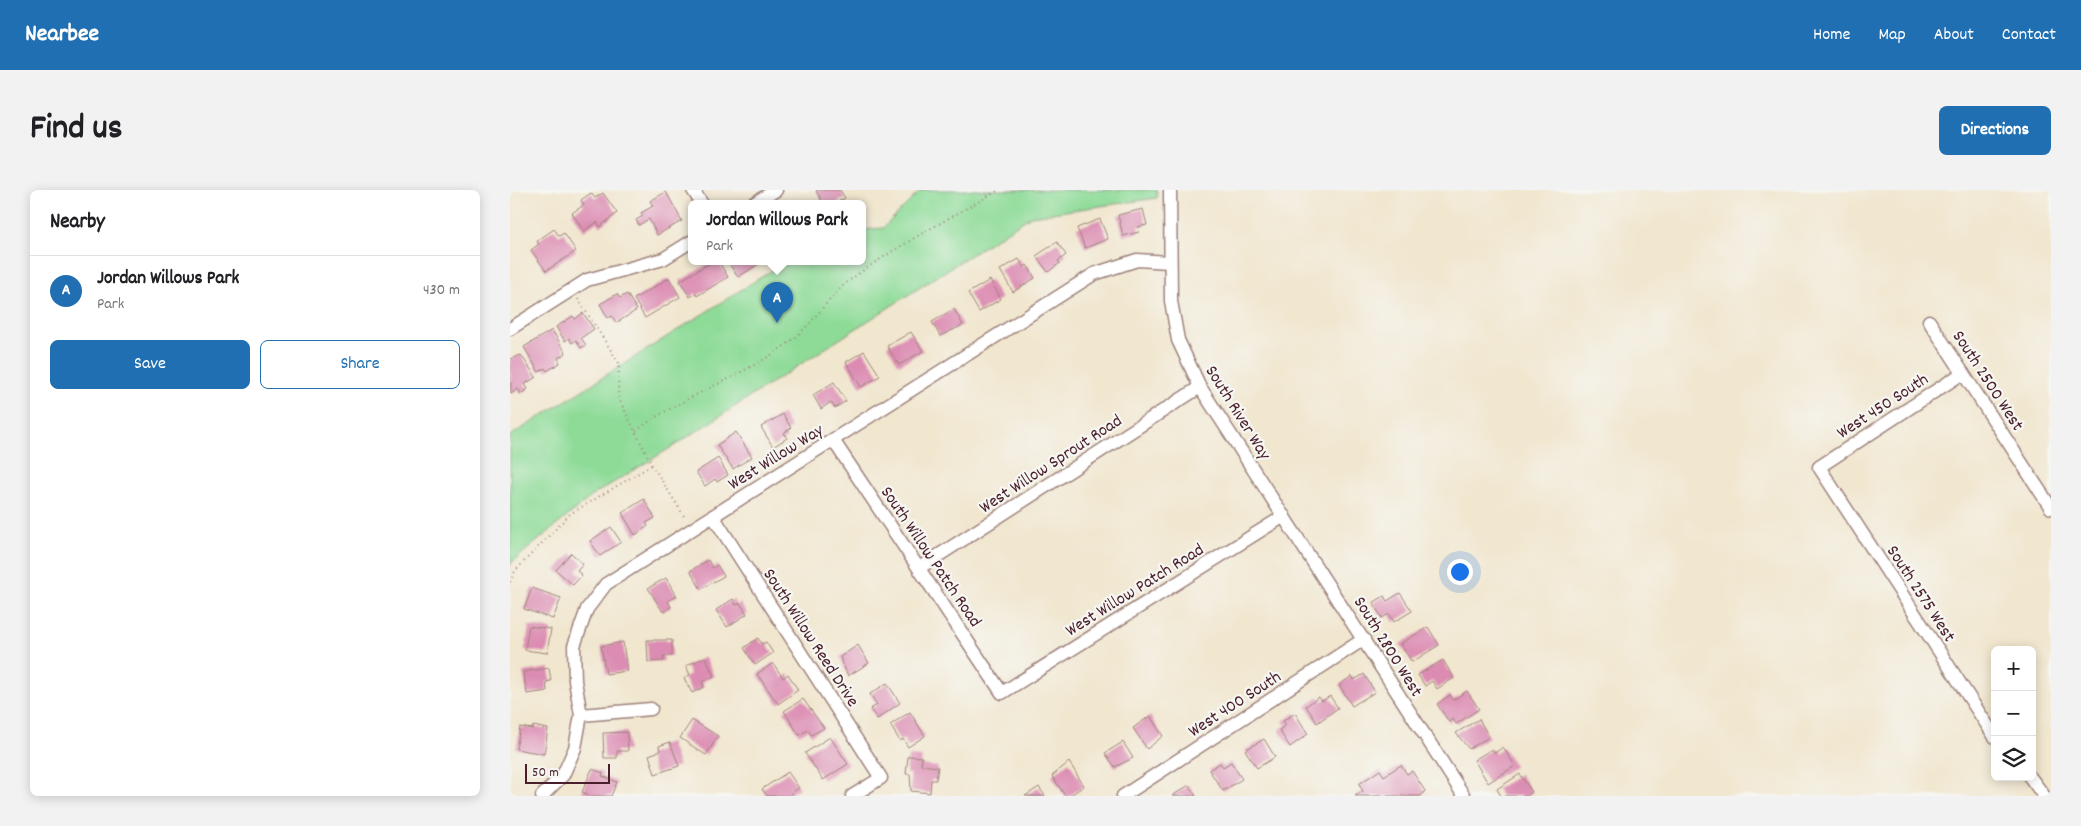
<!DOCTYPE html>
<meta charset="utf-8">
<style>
:root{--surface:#fff;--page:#f2f2f2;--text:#202124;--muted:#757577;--line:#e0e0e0;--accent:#1f6fb2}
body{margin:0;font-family:Dekko,sans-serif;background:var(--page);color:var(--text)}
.controls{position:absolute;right:15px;bottom:15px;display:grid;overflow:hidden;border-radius:8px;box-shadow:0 2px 12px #0003}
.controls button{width:45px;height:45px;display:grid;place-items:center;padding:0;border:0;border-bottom:1px solid var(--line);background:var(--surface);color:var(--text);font:25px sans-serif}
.scale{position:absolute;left:15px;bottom:12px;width:85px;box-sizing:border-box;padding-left:5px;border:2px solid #4a1f2b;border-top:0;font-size:14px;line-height:18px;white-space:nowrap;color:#4a1f2b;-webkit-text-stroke:4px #f6f6f2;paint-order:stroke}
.you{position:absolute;left:949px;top:381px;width:18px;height:18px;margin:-12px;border:4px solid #fff;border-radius:50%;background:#1a73e8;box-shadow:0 0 0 8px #1a73e833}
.badge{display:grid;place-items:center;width:32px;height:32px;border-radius:50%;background:var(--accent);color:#fff;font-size:16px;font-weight:700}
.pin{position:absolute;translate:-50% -41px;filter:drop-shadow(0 1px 2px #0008)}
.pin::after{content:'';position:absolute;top:26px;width:18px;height:15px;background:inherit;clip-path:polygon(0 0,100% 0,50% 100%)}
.popup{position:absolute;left:178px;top:10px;width:178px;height:65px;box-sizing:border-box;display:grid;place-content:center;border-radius:8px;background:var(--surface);filter:drop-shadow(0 1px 4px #0005);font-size:16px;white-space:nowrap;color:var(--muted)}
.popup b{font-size:19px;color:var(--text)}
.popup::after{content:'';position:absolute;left:50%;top:100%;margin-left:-10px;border:10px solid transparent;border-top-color:var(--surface)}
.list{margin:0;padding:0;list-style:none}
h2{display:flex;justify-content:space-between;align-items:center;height:65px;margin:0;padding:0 20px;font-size:21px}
h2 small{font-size:16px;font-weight:400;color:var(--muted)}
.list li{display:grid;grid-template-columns:32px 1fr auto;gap:15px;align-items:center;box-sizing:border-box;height:70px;padding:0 20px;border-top:1px solid var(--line)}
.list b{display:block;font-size:19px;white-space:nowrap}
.list p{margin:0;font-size:16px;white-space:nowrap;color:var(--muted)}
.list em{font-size:16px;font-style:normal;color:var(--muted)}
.actions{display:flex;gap:10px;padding:15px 20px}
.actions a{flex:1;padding:11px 0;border:1px solid var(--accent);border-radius:8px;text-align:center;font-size:18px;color:var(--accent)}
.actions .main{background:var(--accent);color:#fff}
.icon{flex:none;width:28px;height:28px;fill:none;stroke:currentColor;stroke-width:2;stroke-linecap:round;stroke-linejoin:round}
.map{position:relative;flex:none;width:1541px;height:606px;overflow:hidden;border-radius:8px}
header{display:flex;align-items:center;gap:30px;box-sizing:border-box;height:70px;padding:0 25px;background:var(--accent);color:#fff}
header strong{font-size:24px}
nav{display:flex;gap:28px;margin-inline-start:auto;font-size:18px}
.intro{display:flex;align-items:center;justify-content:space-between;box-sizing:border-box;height:120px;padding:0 30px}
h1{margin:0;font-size:35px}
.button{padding:12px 22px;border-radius:8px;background:var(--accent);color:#fff;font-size:18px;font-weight:700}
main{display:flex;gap:30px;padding:0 30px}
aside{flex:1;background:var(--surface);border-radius:8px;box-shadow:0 2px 12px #0003}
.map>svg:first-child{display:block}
.green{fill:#8edb98;stroke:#6c7d62}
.building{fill:#dc8cb2}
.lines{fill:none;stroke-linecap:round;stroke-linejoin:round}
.street-casing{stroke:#9e827c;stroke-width:15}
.path{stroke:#9e827c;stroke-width:2;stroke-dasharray:1 4;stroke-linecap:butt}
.street{stroke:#fff;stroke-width:12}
.labels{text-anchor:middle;stroke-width:4.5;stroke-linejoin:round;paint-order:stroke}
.street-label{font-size:18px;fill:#4a1f2b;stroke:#f6f6f2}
</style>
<header>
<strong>Nearbee</strong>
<nav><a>Home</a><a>Map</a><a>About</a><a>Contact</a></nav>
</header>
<div class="intro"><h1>Find us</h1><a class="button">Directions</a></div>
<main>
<aside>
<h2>Nearby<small></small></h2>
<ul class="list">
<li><span class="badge">A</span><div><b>Jordan Willows Park</b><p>Park</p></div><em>430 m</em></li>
</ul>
<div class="actions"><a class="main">Save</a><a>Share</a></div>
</aside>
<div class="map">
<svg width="1541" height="606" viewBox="0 0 1541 606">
<rect width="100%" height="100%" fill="#f6f6f2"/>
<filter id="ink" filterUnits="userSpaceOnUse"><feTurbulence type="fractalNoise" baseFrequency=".02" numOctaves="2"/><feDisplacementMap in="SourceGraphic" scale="10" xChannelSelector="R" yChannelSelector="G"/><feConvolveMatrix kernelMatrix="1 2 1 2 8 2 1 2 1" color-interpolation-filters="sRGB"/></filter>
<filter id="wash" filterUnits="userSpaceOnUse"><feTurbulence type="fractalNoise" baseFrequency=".0096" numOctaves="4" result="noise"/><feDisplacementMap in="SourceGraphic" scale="20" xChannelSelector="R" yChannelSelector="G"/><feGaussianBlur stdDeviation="1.12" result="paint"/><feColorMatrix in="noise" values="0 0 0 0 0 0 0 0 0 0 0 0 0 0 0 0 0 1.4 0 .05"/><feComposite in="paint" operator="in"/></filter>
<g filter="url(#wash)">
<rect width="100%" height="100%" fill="#f1e6ce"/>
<polygon class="green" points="411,0 647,0 647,8 521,26 162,257 83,305 1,373 0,377 0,246 275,72 352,72 352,40 373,38"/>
<g id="blocks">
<g class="building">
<polygon points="308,0 330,0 335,8 325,14 314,14 306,1"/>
<polygon points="156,2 172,31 147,45 139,29 129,35 126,30 133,26 131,23 143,16 140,11"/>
<polygon points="81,3 85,8 93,3 107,23 90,37 87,32 74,41 62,23 74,15 71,10"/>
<polygon points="633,19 637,35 628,37 629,42 613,46 608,25"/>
<polygon points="590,29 598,49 575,58 567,38"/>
<polygon points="44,39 49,46 54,43 66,61 36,81 21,60 29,54 27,51"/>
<polygon points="547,52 556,65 548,71 550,73 538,82 526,66"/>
<polygon points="509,69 514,77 517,75 525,88 503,102 490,80"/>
<polygon points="201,72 209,72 218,87 187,106 186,103 180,107 170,91"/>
<polygon points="218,72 252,72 228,87"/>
<polygon points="159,88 170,107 135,128 124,109"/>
<polygon points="480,90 491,109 469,122 458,103"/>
<polygon points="107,104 110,108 117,104 127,120 106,133 102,126 98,128 90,114"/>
<polygon points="444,119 453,135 430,146 422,132"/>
<polygon points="73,123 84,139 71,148 76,155 71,158 66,150 62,153 59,148 55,151 46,137 63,126 65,129"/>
<polygon points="42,140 56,163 48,168 50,173 37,181 35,178 29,182 14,157"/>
<polygon points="401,142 413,161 389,175 377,156"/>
<polygon points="354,161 370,186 351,197 336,172"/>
<polygon points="11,165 26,187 15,194 18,199 11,204 8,199 1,204 0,169"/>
<polygon points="324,192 336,211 325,218 321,212 311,219 303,205"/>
<polygon points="273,224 281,238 274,243 277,248 263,257 251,237"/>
<polygon points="226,242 242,267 223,279 207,255"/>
<polygon points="208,268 218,285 207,292 205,289 195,296 186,282"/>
<polygon points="134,309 145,328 136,333 138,336 125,345 112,323"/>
<polygon points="101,337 111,352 90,366 80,351"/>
<polygon points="61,363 73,374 67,381 72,385 63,395 46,380"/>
<polygon points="198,370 203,378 207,375 214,386 191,399 180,381"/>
<polygon points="156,388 167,406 158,411 161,417 153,422 138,398"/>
<polygon points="22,398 51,408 43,429 14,419"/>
<polygon points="890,403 902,421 884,432 879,424 872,428 863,413 874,406 877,411"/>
<polygon points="223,409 226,415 230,413 237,424 217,437 206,420"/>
<polygon points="19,436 41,439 37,463 15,460"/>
<polygon points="918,437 929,455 902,472 890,454"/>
<polygon points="248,448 252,454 256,452 263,463 245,475 234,458"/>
<polygon points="137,450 162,450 162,466 153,466 154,471 138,472"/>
<polygon points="113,452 117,481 96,484 91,456"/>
<polygon points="348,455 359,473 338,486 330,467"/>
<polygon points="195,467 204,486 192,492 194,497 182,503 174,488 180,485 176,476"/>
<polygon points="933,470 944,488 927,499 922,491 915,496 908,485"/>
<polygon points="263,473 273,488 278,484 288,500 268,514 247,484"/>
<polygon points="39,478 41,491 36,492 37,501 17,504 13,482"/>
<polygon points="854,484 865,502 842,516 829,495 842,486 844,490"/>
<polygon points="377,493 390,513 367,529 360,519 367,515 360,504"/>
<polygon points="957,501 969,519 946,534 943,529 939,532 927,514 940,505 943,510"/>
<polygon points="820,506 828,518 807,533 796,516 809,507 812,511"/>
<polygon points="293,509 314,538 301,545 298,540 289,545 274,521"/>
<polygon points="400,522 415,546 398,557 393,549 390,551 380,535"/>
<polygon points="785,523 798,544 780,557 769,540 776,535 773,531"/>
<polygon points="640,526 653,546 637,559 623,538"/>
<polygon points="969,529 979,547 959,559 946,543"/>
<polygon points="182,530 208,546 196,565 170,548"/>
<polygon points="23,536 38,539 34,564 6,559 10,537 23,539"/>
<polygon points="117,542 118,561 107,561 107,568 94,568 93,543"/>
<polygon points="320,547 338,574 313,590 295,563"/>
<polygon points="754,549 765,567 747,578 735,560"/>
<polygon points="160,552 169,576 145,584 139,565 150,561 149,556"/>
<polygon points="613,552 623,568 605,577 595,563"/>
<polygon points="993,557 1005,576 978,593 964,570 982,559 985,563"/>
<polygon points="398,566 412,567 411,575 428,577 426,590 421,590 420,603 401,601 400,584 396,584"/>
<polygon points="559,572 574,596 559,606 555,606 542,586"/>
<polygon points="721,572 732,589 713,601 699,580 710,573 713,577"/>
<polygon points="891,575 897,584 902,581 915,601 911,606 845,606 853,601 849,594 870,580 874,586"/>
<polygon points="82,579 93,583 92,586 107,592 101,606 82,606 72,602"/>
<polygon points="278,582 289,598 280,604 282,606 257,606 252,599"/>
<polygon points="1010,584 1022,602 1017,606 991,606 987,599"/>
<polygon points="679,595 686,606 662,606"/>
<polygon points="529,597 535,606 515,606"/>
</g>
</g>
</g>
<g filter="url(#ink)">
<use href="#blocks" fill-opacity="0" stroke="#9e827c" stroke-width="1"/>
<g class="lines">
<defs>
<g id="street">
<polyline points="183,0 192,14"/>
<polyline points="660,0 661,111 668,150 690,197 954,606"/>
<polyline points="243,14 266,0"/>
<polyline points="1419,131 1541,318"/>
<polyline points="0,139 77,90 153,69 182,51"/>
<polyline points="1453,183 1309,277 1485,547"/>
<polyline points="323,250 492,503 774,326"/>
<polyline points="203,326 371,588 342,606"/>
<polyline points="409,378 690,197"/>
<polyline points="71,525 141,519"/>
<polyline points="1520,587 1534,606"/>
<polyline points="32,606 53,585 65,558 71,525 65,491 64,456 77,419 96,394 584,84 627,70 659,72"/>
<polyline points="613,606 854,449"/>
</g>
</defs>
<use href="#street" class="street-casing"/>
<g class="path">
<polyline points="68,109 109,173 108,202 109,209 142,275 176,329"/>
<path d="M126 241C174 204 234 188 282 150 304 133 318 107 340 90 386 56 440 28 489 0"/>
<polyline points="0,392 5,381 60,324 142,275"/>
</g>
<use href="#street" class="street"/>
</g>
</g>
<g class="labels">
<g class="street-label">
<text transform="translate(1479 190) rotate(57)" y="6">South 2500 West</text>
<text transform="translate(1372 215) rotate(-33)" y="6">West 450 South</text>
<text transform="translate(729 222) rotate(58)" y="6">South River Way</text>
<text transform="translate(265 266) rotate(-32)" y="6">West Willow Way</text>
<text transform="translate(540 273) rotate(-33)" y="6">West Willow Sprout Road</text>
<text transform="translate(422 366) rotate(56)" y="6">South Willow Patch Road</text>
<text transform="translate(624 399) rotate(-32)" y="6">West Willow Patch Road</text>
<text transform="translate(1412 403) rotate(57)" y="6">South 2575 West</text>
<text transform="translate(302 447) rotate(57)" y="6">South Willow Reed Drive</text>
<text transform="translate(879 456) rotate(58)" y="6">South 2800 West</text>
<text transform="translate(724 513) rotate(-33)" y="6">West 400 South</text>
</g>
</g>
</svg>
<div class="controls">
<button>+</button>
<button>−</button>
<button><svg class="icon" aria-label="layers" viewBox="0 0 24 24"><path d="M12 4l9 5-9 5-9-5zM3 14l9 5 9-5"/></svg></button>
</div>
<div class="scale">50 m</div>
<div class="you"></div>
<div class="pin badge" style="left:267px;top:133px">A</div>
<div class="popup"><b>Jordan Willows Park</b>Park</div>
</div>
</main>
